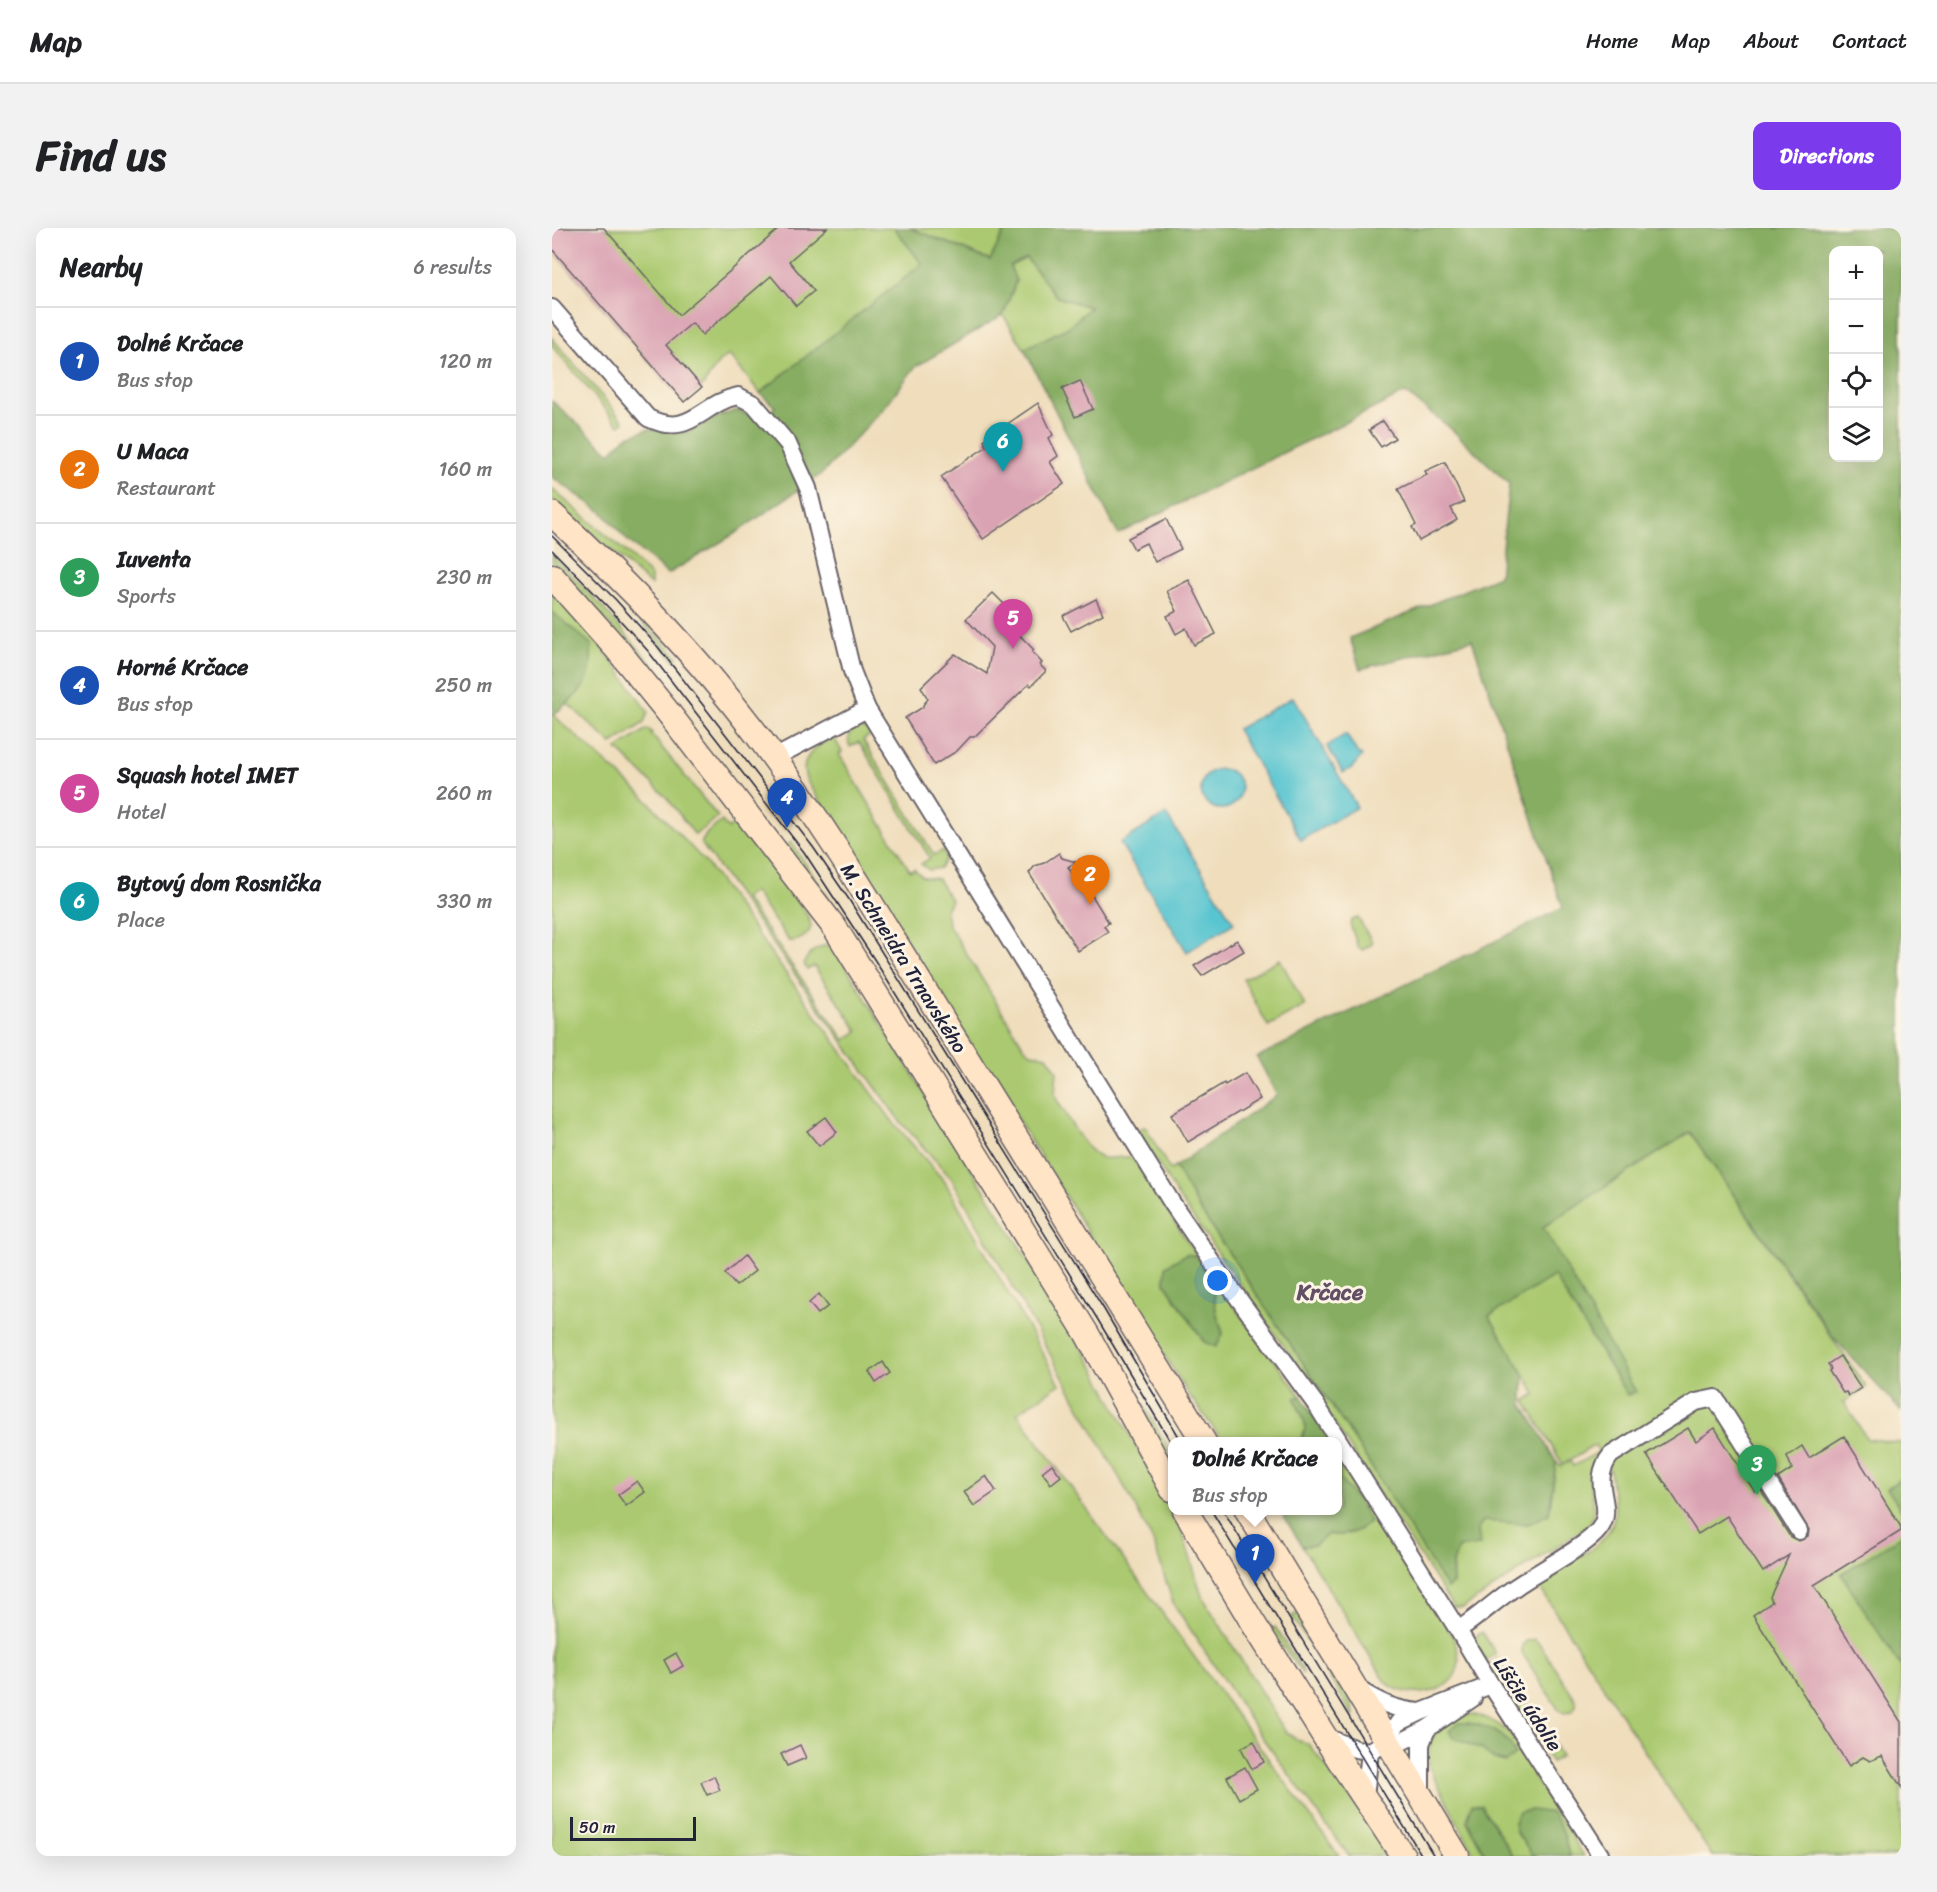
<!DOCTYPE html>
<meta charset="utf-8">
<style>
:root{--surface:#fff;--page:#f2f2f2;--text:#202124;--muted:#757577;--line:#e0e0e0;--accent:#7c3aed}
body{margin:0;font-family:Sriracha,sans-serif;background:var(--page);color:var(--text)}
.controls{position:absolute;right:18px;top:18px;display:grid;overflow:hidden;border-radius:12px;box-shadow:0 6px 24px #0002}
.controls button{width:54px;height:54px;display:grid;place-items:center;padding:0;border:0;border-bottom:2px solid var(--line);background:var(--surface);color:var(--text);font:30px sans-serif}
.scale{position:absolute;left:18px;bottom:15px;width:126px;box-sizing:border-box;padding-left:6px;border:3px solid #22223b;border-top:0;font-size:16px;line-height:21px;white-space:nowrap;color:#22223b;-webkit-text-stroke:4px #fcf5e5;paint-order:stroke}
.you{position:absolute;left:666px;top:1053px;width:21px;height:21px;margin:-15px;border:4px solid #fff;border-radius:50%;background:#1a73e8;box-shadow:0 0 0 9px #1a73e833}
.badge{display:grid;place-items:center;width:39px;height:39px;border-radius:50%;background:var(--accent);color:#fff;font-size:20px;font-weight:700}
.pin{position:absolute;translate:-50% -50px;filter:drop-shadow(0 2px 3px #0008)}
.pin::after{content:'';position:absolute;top:32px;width:21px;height:18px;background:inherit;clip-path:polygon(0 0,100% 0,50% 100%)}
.popup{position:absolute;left:616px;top:1209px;width:174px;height:78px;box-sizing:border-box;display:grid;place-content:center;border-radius:12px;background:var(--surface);filter:drop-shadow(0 2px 4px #0005);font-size:20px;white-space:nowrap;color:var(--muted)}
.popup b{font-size:22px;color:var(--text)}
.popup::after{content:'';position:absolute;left:50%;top:100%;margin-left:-12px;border:12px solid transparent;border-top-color:var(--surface)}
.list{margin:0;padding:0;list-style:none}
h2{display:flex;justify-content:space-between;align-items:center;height:78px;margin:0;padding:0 24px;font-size:26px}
h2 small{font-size:20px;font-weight:400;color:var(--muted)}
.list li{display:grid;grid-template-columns:39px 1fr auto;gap:18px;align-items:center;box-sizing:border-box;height:108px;padding:0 24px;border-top:2px solid var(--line)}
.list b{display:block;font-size:22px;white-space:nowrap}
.list p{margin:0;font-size:20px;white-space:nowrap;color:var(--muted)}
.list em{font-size:20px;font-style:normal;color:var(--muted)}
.icon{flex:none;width:33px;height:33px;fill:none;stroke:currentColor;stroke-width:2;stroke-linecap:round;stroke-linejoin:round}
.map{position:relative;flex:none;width:1349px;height:1628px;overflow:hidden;border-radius:12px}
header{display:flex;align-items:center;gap:36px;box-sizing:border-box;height:84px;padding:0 30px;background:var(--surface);border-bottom:2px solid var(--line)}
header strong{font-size:28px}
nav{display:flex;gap:33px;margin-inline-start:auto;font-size:21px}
.intro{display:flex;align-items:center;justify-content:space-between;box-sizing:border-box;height:144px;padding:0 36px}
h1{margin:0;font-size:42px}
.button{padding:15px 27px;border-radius:12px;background:var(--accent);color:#fff;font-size:21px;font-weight:700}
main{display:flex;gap:36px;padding:0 36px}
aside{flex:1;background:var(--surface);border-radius:12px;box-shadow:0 6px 24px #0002}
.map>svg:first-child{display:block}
.green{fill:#aac970;stroke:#667656;stroke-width:1.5;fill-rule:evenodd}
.forest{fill:#87ad62;stroke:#54684e;stroke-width:1.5;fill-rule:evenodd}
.water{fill:#59c5d0;stroke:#3e7486;stroke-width:1.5}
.building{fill:#daa3b3}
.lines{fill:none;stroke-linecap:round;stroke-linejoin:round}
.minor-casing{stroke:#6a6368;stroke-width:20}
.secondary-casing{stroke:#6a6368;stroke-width:27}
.minor{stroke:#fff;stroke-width:16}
.secondary{stroke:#ffe4c6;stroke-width:24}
.tram{stroke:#22223b;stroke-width:1.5}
.labels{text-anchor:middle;stroke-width:6;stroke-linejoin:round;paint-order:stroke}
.street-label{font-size:20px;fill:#22223b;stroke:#fcf5e5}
.quarter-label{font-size:22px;font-weight:bold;fill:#624f65;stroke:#fcf5e5}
</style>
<header>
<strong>Map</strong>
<nav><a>Home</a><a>Map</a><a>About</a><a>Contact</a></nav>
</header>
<div class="intro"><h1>Find us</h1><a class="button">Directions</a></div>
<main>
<aside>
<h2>Nearby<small>6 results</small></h2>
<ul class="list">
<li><span class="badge" style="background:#1a4fb4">1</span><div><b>Dolné Krčace</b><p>Bus stop</p></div><em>120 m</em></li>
<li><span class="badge" style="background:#e8710a">2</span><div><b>U Maca</b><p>Restaurant</p></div><em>160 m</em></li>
<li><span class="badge" style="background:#2e9e5b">3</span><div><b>Iuventa</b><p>Sports</p></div><em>230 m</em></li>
<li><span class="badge" style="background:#1a4fb4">4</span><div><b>Horné Krčace</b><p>Bus stop</p></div><em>250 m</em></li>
<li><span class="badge" style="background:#d1479c">5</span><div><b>Squash hotel IMET</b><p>Hotel</p></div><em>260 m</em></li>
<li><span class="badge" style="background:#0f9aa8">6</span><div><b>Bytový dom Rosnička</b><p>Place</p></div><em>330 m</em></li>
</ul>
</aside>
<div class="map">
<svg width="1349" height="1628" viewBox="0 0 1349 1628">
<rect width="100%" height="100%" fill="#fcf5e5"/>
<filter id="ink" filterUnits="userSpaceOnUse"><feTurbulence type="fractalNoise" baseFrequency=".0167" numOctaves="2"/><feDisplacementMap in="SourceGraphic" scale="12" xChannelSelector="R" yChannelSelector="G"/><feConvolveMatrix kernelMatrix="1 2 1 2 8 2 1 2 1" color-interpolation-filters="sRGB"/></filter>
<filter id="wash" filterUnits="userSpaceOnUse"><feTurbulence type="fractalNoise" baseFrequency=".008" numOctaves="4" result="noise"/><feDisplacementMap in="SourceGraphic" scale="24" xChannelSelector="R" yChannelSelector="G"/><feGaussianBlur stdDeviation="1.35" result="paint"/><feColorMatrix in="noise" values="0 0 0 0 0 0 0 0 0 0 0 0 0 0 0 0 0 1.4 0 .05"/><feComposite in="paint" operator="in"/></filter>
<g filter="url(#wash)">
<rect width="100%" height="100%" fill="#efddbb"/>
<g class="green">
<polygon points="0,0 342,0 371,36 208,165 177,127 167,134 150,159 132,174 0,21"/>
<polygon points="358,0 454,0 438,32"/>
<polygon points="475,29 505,69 539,79 517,99 472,121 451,87 464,54 458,38"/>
<polygon points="0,110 72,194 67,197 0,118"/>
<polygon points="0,261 74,324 99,348 99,357 0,271"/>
<polygon points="0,327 42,370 114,452 107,457 57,396 0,333"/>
<polygon points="62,361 64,362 126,429 122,432"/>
<polygon points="0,363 57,428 96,484 92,495 60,516 15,475 25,466 14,397 0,384"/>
<polygon points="0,486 91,568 155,636 341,894 393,954 508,1156 465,1185 787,1628 0,1628"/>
<path d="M307 499 317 502 320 506 311 512 382 627 392 622 394 631 388 640 377 642 369 636 378 630 307 514 298 519C294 509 297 503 307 499Z"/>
<polygon points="95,501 100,504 99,506 166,589 143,607 115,570 65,521"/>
<path d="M281 508 290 524 287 526 358 643 362 641 371 649 386 651 399 672 394 682 396 696 472 819 479 825 495 828 505 843 503 866 506 874C515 887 535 928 551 930 561 931 571 928 580 929L645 1028 749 1168 746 1179C753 1191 756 1199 749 1212L671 1213 635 1164 255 553C245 531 264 518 281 508ZM614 1038 660 1054 664 1083 671 1105 652 1114 613 1055Z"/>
<path d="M170 593 176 601 182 596C203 622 244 662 257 691 264 704 248 714 237 713L202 664 192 670 293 812 306 803 262 738 255 742 252 735C256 725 264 720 275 717L283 721 539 1134 631 1306 650 1368 733 1503 746 1512 756 1516 771 1534 824 1603 838 1628H797L706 1504 621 1375 602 1316 582 1276 400 951 347 892 149 615 155 605Z"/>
<polygon points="239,614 308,716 306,717 234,618"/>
<polygon points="806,690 820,714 820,716 810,722 806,719 798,696 800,692"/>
<polygon points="728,731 753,778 716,798 691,751"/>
<path d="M593 898 618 942 623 939 646 979 804 1214 895 1360 901 1355C898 1313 914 1322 931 1292L976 1296 997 1286 1004 1234 1009 1238 1011 1237 973 1173 984 1166 937 1088 1002 1048 991 999 1138 904 1314 1159 1292 1174 1315 1211 1349 1215V1251L1343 1255 1349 1265V1628H1160L988 1360C992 1350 1000 1346 1008 1341 1041 1320 1071 1309 1061 1264 1059 1257 1060 1247 1057 1241 1055 1235 1051 1230 1048 1224 1026 1249 1051 1273 1037 1297L911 1380 901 1379 738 1127 625 967 586 903ZM1043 1217 1047 1224 1021 1238 1018 1233 1012 1236Z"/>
<polygon points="552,1110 620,1226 620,1233 617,1235 550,1111"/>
<path d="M786 1224 901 1408C905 1419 910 1433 904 1445 893 1469 851 1471 834 1454L750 1318 763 1317 776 1306C792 1309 806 1305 818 1293L806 1272 788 1252V1238Z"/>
<polygon points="746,1385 801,1478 802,1489 740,1388"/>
<polygon points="723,1399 750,1441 751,1446 718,1402"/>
<polygon points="930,1404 944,1426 933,1433 921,1413 923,1409"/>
<polygon points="982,1411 987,1415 1024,1472 1024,1478 1020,1484 1012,1485 1006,1481 970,1425 970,1417 975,1413"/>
<polygon points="947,1431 1009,1528 999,1534 936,1437"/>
<path d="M918 1486C954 1491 966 1515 984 1543L980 1546 1032 1628H1017L1012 1606 964 1605 983 1628H961L929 1578 915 1593 934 1628H923L877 1539C876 1516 876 1509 895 1496 903 1491 909 1488 918 1486Z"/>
</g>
<g class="forest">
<path d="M342 0H358L438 32 454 0H1349V1183L1281 1109 1138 904 991 999 1084 1164 1075 1167 1002 1048 937 1088 972 1146 971 1176 1004 1234 997 1286 976 1296 931 1293 926 1301 928 1317 906 1320 900 1338 901 1355 895 1361 804 1214 646 979 623 939 725 867 705 829 1011 680 920 412 808 441 798 410 947 348 957 256 897 199 853 165 566 306 472 121 517 99 538 79 505 69 474 30 458 38 464 53 451 87 363 139 331 181 271 245 182 306 116 346 74 311 50 284 0 249V173L58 225 74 209 96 201 135 204 165 189 185 182 209 192 223 179 208 165 370 36ZM1282 22H1326V230H1282Z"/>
<path d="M0 384 39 416C42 456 30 463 1 487Z"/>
<polygon points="634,1026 645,1028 660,1054 664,1083 671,1106 664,1119 652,1114 613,1055 614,1038"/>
<path d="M749 1168 778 1213 732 1214 749 1212C759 1194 748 1187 743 1170Z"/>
<path d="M786 1231 788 1238V1252L806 1272 818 1293C806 1305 792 1309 776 1306L763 1317 750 1318 731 1287 747 1283 786 1282Z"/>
<polygon points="1349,1251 1349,1282 1335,1260"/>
<polygon points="1349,1308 1349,1439 1289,1346"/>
<path d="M907 1495C929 1494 956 1504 963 1527L953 1534 942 1531 929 1521 901 1510 897 1503Z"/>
<polygon points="920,1576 929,1577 961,1628 934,1628 915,1593"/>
<polygon points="979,1582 1000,1585 1012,1606 1017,1628 981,1627 964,1604 962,1595 967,1584"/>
</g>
<g class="water">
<polygon points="741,469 805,579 749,612 685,501"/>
<polygon points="794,506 806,526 810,528 800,540 791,545 775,518"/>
<circle cx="669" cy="561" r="20"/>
<polygon points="614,586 682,695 635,724 568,615"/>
</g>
<g id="blocks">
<g class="building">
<polygon points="0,0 52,0 127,87 228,0 275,0 237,33 262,63 244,78 219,48 150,107 140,95 114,117 150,159 132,174 0,21"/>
<polygon points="528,153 541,181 523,189 510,161"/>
<polygon points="486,175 501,207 497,210 506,228 498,234 512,256 431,311 389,249 434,219 432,212 436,209"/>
<polygon points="831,193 843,210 829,219 817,202"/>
<polygon points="893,234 912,274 899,280 905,292 867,313 860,299 864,297 846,261 875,247 873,243"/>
<polygon points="614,291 629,321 603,334 594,315 582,321 576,310"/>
<polygon points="637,352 664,406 642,417 634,400 624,406 615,388 625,383 615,363"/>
<polygon points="441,365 458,382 450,389 482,422 480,424 490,435 488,437 494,443 479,458 477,456 422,509 418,509 405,523 382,537 353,490 371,479 371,477 376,471 369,459 403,426 435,446 440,419 414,391"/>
<polygon points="544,371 551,386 519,403 511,388"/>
<polygon points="507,625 510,630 524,634 516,639 532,664 536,661 557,695 552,698 556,704 526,723 477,645 483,638 492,635"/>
<polygon points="685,712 692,723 650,748 642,738"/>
<polygon points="693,845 708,871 636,914 620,886 672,855 673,857"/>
<polygon points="274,889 285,904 267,918 255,903"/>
<polygon points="192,1028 203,1043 184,1058 173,1045"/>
<polygon points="267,1066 276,1078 266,1086 257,1075"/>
<polygon points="1288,1128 1309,1160 1297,1168 1294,1164 1291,1165 1277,1143 1279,1141 1276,1136"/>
<polygon points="331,1134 338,1145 324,1155 317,1144"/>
<polygon points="1136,1200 1144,1213 1163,1200 1203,1264 1208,1261 1238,1309 1247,1313 1256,1308 1257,1302 1226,1250 1240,1241 1235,1228 1250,1218 1257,1230 1292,1208 1349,1299 1349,1303 1262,1357 1349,1494 1349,1559 1330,1528 1318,1533 1311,1529 1297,1538 1201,1387 1220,1374 1218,1369 1237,1327 1211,1344 1175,1288 1146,1306 1094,1226"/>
<polygon points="500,1236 509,1248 499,1256 490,1244"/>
<polygon points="434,1248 444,1263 422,1278 412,1264"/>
<polygon points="85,1253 93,1264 74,1278 66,1267"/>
<polygon points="124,1425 131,1438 119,1445 112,1432"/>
<polygon points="702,1513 712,1534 700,1541 689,1520"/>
<polygon points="248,1517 254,1530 235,1538 229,1526"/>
<polygon points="693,1539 705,1561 687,1571 675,1549"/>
<polygon points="162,1548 168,1562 155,1567 149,1554"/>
</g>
</g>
</g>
<g filter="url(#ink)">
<use href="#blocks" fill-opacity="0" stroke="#6a6368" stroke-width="1.5"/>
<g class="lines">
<defs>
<g id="minor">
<path d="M0 80 96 190C139 211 149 175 186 168L202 176 236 216 256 260 300 443 315 481 620 975 670 1048 765 1178 906 1402 939 1457 1049 1628"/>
<polyline points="222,530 315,481"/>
<path d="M906 1402C928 1388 945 1371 965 1358 985 1344 1037 1317 1048 1300 1064 1277 1036 1255 1059 1227L1144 1174 1163 1170 1247 1303"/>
<path d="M806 1461C826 1474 843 1482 868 1484"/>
<polyline points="772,1508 804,1521 818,1523 836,1512 846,1495 869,1484 939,1457"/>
<polyline points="836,1512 849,1514 875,1501 921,1470"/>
<polyline points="869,1566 869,1516 875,1501"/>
<polyline points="813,1569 818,1523"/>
</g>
<g id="secondary">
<path d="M0 286C71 351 140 422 199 499 273 595 335 702 399 805 484 941 568 1077 652 1214"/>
<polyline points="0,348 64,420 115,483 283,700 535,1106 620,1261"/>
<polyline points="633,1282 701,1395 788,1533 851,1628"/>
<polyline points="695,1282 905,1628"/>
</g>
</defs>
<use href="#minor" class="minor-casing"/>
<use href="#secondary" class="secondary-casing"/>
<use href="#minor" class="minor"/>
<use href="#secondary" class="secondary"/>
<g class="tram">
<polyline points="0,308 64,372 106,419 261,619 296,670 415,861 553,1083 630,1214"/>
<polyline points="0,322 57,380 96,423 252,624 322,731 546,1092 620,1216"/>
<polyline points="659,1282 870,1628"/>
<polyline points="671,1282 882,1628"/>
</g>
</g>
</g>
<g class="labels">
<g class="street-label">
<text transform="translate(352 730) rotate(58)" y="7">M. Schneidra Trnavského</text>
<text transform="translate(976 1476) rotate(57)" y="7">Líščie údolie</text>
</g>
<g class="quarter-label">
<text x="778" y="1072">Krčace</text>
</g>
</g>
</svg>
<div class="controls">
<button>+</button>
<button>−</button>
<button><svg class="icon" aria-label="locate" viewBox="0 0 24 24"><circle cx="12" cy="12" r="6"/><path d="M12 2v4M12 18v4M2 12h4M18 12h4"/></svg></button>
<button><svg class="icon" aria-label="layers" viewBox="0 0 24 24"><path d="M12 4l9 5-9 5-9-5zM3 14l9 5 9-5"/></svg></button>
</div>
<div class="scale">50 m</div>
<div class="you"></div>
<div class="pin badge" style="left:703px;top:1356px;background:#1a4fb4">1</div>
<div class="popup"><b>Dolné Krčace</b>Bus stop</div>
<div class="pin badge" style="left:538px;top:677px;background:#e8710a">2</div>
<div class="pin badge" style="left:1205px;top:1267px;background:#2e9e5b">3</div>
<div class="pin badge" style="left:235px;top:600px;background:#1a4fb4">4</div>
<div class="pin badge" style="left:461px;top:421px;background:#d1479c">5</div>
<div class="pin badge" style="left:451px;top:244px;background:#0f9aa8">6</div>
</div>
</main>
